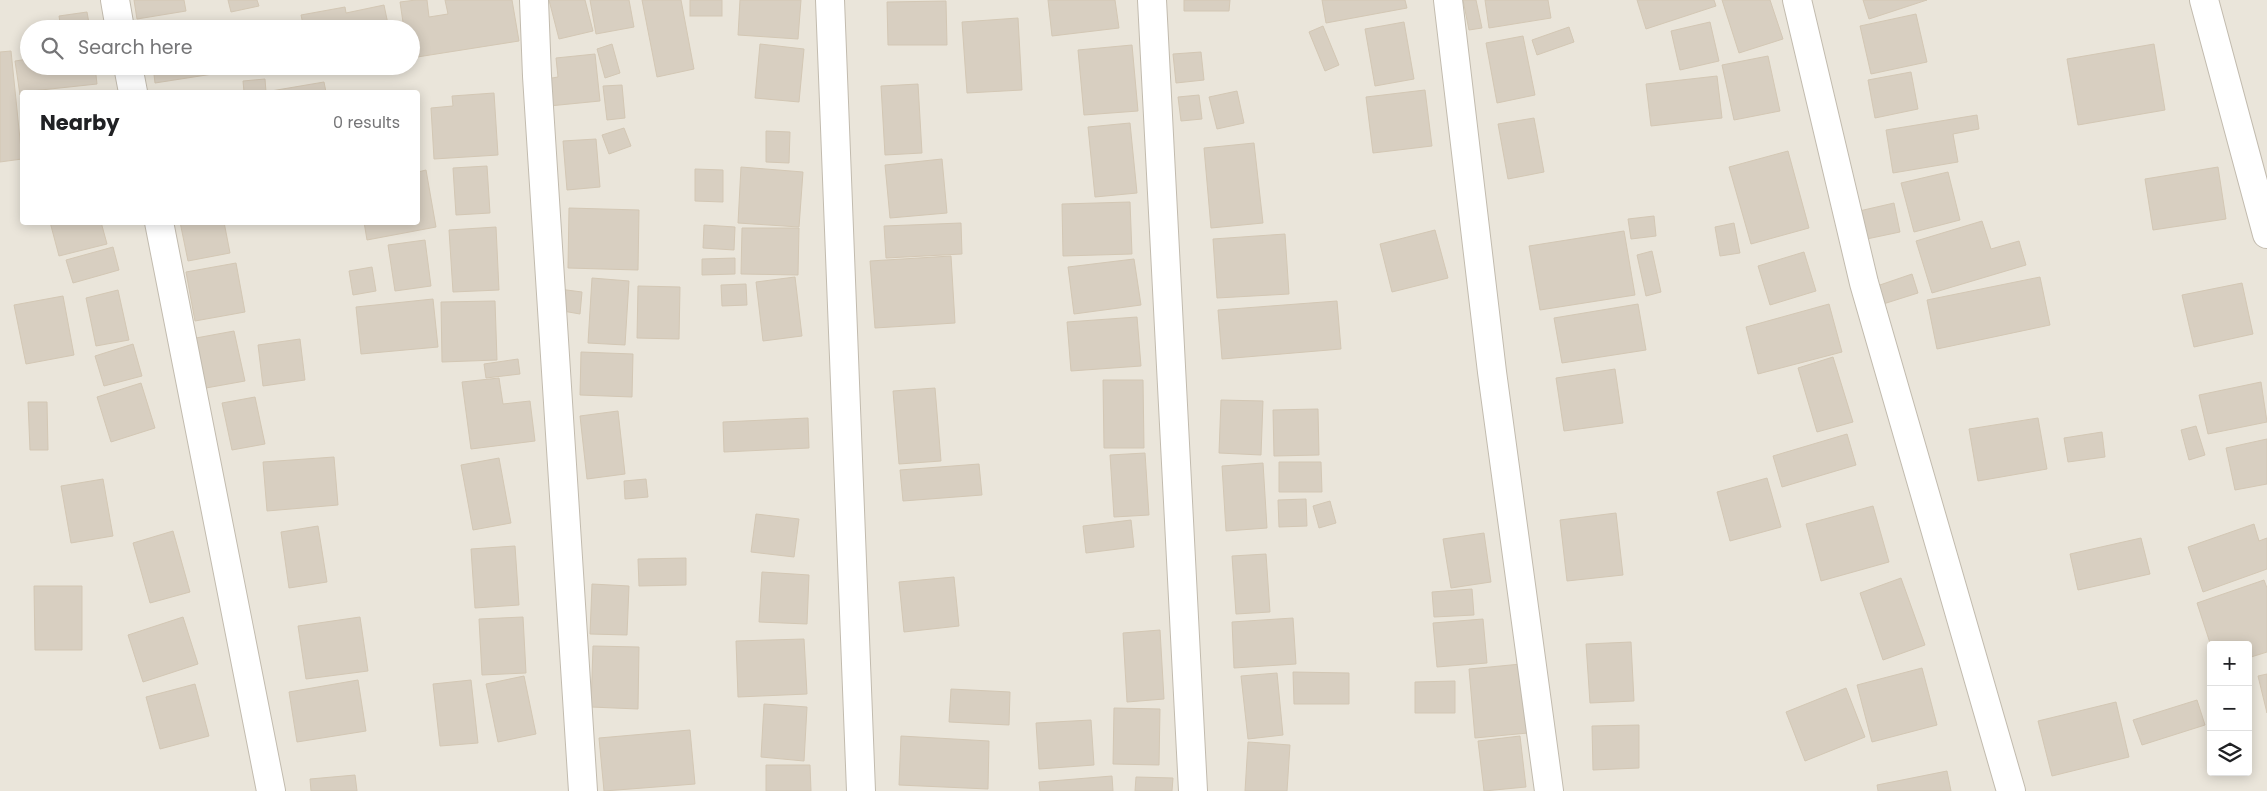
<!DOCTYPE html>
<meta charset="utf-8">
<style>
:root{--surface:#fff;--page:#f2f2f2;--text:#202124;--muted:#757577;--line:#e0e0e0}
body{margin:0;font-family:Poppins,sans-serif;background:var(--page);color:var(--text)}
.controls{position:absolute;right:15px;bottom:15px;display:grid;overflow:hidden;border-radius:5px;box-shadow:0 2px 12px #0003}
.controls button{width:45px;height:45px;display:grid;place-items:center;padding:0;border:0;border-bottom:1px solid var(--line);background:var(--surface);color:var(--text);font:25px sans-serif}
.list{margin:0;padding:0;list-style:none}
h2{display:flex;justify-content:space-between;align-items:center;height:65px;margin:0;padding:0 20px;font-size:21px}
h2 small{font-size:16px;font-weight:400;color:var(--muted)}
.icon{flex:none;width:28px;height:28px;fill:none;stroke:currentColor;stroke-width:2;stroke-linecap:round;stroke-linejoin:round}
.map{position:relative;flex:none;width:2267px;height:791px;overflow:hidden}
.search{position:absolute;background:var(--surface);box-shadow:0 2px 12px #0003;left:20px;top:20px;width:400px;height:55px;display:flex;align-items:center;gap:12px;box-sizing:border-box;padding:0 18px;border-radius:28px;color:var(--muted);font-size:19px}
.panel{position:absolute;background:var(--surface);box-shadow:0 2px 12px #0003;left:20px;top:90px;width:400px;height:135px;border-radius:5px}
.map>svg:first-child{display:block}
.residential{fill:#eae5da;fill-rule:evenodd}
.building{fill:#d8cfc1;stroke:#d3c7b4}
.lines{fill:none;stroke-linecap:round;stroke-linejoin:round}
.street-casing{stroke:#c2bbae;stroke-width:30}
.street{stroke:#fff;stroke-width:28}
</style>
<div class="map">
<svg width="2267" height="791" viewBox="0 0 2267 791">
<rect width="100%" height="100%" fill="#f6f3ec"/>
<path class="residential" d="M0 0H2267V791H0ZM29 29H411V66H29ZM22 92H418V222H22ZM2211 645H2248V772H2211Z"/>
<g class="building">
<polygon points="134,0 184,0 186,11 137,19"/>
<polygon points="228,0 257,0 259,6 231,12"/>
<polygon points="416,0 427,0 429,17 448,14 445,0 512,0 519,41 411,58 411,29 404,29 400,2"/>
<polygon points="549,0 585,0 593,31 559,39"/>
<polygon points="590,0 629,0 634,27 596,34"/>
<polygon points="642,0 681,0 694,69 657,77"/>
<rect x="690" y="0" width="32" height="16"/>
<polygon points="740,0 801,0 798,39 738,35"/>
<polygon points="1048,0 1115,0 1119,28 1052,36"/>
<polygon points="1184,0 1230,0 1229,11 1184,11"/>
<polygon points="1322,0 1405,0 1407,8 1326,23"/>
<polygon points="1463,0 1476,0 1482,28 1469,30"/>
<polygon points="1485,0 1548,0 1551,18 1489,28"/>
<polygon points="1637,0 1714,0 1716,6 1646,29"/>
<polygon points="1722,0 1770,0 1783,39 1739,53"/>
<polygon points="1863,0 1927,0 1869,19"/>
<polygon points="946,1 947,45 888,45 887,2"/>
<polygon points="384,5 389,29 304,29 301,15 345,7 346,13"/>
<polygon points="87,12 90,29 61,29 59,16"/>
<polygon points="1916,14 1927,62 1871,74 1860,26"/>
<polygon points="1018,18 1022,90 967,93 962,22"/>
<polygon points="1404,22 1414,79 1375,86 1365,29"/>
<polygon points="1710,22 1719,61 1680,70 1671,31"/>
<polygon points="1323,26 1339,65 1325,71 1309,32"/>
<polygon points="1569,27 1574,42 1537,55 1532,40"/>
<polygon points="1523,36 1535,95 1497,103 1486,43"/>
<polygon points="612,44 620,73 605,78 597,49"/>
<polygon points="760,44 804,49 799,102 755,98"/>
<polygon points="2154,44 2165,110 2078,125 2067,59"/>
<polygon points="1132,45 1138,111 1084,115 1078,50"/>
<polygon points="11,51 22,159 0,162 0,52"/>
<polygon points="1201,52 1204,80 1176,83 1173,54"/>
<polygon points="595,54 600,101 549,106 546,79 558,77 556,58"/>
<polygon points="1768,56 1780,111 1734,120 1722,65"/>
<polygon points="29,59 29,66 95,66 97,84 22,92 20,95 15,61"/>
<polygon points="153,66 232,66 232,71 155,83"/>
<polygon points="249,66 277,66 251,73"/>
<polygon points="1911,72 1918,109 1875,118 1868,80"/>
<polygon points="1717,76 1722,118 1651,126 1646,84"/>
<polygon points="265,79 266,92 244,92 243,81"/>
<polygon points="324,82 326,92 271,92 271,91"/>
<polygon points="918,84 922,153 885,155 881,86"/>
<polygon points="622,85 625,118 607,120 603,86"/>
<polygon points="1425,90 1432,146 1373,153 1366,97"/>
<polygon points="1237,91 1244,123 1217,129 1209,97"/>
<polygon points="494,93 498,155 434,159 431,108 453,106 452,96"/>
<polygon points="1199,95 1202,119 1181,121 1178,97"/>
<polygon points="1977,115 1979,129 1953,134 1958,162 1893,173 1886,130"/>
<polygon points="1534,118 1544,172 1508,179 1498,124"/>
<polygon points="1130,123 1137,193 1095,197 1088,127"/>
<polygon points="624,128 631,146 609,154 602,135"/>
<polygon points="766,131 790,132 789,163 766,162"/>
<polygon points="596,139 600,187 567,190 563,141"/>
<polygon points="1254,143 1263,223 1211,228 1204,148"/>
<polygon points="1788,151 1809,228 1751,244 1729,167"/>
<polygon points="942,159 947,213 890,218 885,165"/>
<polygon points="487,166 490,213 456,215 453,168"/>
<polygon points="741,167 803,172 799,227 738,223"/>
<polygon points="2218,167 2226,219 2153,230 2145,179"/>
<polygon points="695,169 723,170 723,202 695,201"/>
<polygon points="426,170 436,227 367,240 364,222 418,222 418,172"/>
<polygon points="1948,172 1960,220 1914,232 1901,183"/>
<polygon points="1130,202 1132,254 1063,256 1062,204"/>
<polygon points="1894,203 1900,232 1862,240 1855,212"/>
<polygon points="569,208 639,210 638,270 568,268"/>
<polygon points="1654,216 1656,236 1631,239 1628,219"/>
<polygon points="1982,221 1991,249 2019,241 2026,265 1932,293 1916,241"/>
<polygon points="50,222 101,222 107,244 59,256"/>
<polygon points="180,222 224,222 230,253 188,261"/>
<polygon points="961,223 962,254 886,258 884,226"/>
<polygon points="1734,223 1740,253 1720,256 1715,227"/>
<polygon points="704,225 735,227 734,250 703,248"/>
<polygon points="496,227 499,290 453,292 449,230"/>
<polygon points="742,228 799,228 798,275 741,274"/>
<polygon points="1435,230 1448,278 1392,292 1380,244"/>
<polygon points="1624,231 1635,295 1540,310 1529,246"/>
<polygon points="1285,234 1289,294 1217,298 1213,239"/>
<polygon points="425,240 431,286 395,291 388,245"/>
<polygon points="113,247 119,270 73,283 66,260"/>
<polygon points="1652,251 1661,292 1646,296 1637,255"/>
<polygon points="1804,252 1816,291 1770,305 1758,266"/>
<polygon points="951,256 955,323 875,328 870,261"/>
<polygon points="735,258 735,274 702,275 702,259"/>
<polygon points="1134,259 1141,305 1074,314 1068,267"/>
<polygon points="236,263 245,312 195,321 186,272"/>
<polygon points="372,267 376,291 353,295 349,271"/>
<polygon points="1912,274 1918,293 1880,305 1874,287"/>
<polygon points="795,277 802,336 763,341 756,282"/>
<polygon points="2040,277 2050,325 1937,349 1927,300"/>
<polygon points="592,278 629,281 625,345 588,343"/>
<polygon points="2242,283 2253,334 2194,347 2182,295"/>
<polygon points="746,284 747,305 722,306 721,285"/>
<polygon points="638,286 680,287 679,339 637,338"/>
<polygon points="559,289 582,292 580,314 557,310"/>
<polygon points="118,290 129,340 96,346 86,298"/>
<polygon points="63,296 74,355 26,364 14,305"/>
<polygon points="433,299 438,347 361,354 356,307"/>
<polygon points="495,301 497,360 442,362 441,302"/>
<polygon points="1337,301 1341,349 1222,359 1218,310"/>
<polygon points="1638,304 1646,350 1562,363 1554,318"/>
<polygon points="1829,304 1842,352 1758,374 1746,327"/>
<polygon points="1137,317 1141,366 1071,371 1067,322"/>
<polygon points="234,331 245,381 206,388 196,338"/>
<polygon points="300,339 305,380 263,386 258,345"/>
<polygon points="133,344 142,376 104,386 95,356"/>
<polygon points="581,352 633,354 632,397 580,395"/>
<polygon points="1833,357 1853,422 1817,432 1798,368"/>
<polygon points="518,359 520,374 486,378 484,364"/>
<polygon points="1615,369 1623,423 1564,431 1556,378"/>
<polygon points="499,378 503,404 530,401 535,441 471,449 462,382"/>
<polygon points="1103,380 1143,380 1144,448 1104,448"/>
<polygon points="2261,382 2267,422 2208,434 2199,395"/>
<polygon points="141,383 155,428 111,442 97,397"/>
<polygon points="935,388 941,461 899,464 893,391"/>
<polygon points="255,397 265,444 232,450 222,403"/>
<polygon points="1221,400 1263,401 1261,455 1219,453"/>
<polygon points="28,402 47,402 48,450 30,450"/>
<polygon points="1318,409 1319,455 1274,456 1273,410"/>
<polygon points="618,411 625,474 587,479 580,416"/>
<polygon points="808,418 809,448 724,452 723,422"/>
<polygon points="2038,418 2047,469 1978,481 1969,429"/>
<polygon points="2196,426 2205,455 2189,460 2181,430"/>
<polygon points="2102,432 2105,457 2068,462 2064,438"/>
<polygon points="1847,434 1856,465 1782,487 1773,456"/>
<polygon points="2267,439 2267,484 2235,490 2226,448"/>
<polygon points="1145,453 1149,515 1114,517 1110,455"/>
<polygon points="334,457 338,505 267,511 263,462"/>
<polygon points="499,458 511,523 473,530 461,465"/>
<polygon points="1279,462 1321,462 1322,492 1279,492"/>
<polygon points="1263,463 1267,528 1226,531 1222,466"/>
<polygon points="979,464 982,495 903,501 900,470"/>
<polygon points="1767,478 1781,527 1730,541 1717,492"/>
<polygon points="103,479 113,536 71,543 61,486"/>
<polygon points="646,479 648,497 625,499 624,481"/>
<polygon points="1306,499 1307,526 1279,527 1278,500"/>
<polygon points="1330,501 1336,523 1319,528 1313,506"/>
<polygon points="1873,506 1889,562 1821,581 1806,524"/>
<polygon points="1616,513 1623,575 1567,581 1560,520"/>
<polygon points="756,514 799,519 794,557 751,552"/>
<polygon points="1131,520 1134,547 1086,553 1083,526"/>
<polygon points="2254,524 2259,541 2267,538 2267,569 2203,592 2188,547"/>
<polygon points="318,526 327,582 289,588 281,532"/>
<polygon points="173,531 190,592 150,603 133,543"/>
<polygon points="1484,533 1491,582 1451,588 1443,539"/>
<polygon points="2141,538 2150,574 2078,590 2070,554"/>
<polygon points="515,546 519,605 475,608 471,549"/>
<polygon points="1266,554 1270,612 1236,614 1232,556"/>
<polygon points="686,558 686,585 639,586 638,559"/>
<polygon points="762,572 809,575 807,624 759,622"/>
<polygon points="954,577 959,626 904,632 899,582"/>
<polygon points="1901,578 1925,645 1883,660 1860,593"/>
<polygon points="2264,580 2267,588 2267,652 2248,658 2248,645 2211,646 2197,603"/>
<polygon points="592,584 629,586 627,635 590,634"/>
<polygon points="34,586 82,586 82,650 35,650"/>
<polygon points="1472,589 1474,615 1434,617 1432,592"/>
<polygon points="183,617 198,664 143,682 128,635"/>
<polygon points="360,617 368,671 306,679 298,626"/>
<polygon points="523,617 526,673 482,675 479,619"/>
<polygon points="1293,618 1296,664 1234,668 1232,622"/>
<polygon points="1483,619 1487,663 1437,667 1433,623"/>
<polygon points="1160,630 1164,699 1127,702 1123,633"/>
<polygon points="804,639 807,694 738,697 736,641"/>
<polygon points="1631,642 1634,701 1590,703 1586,644"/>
<polygon points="593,646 639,647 638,709 591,707"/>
<polygon points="1521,664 1528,733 1475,738 1469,669"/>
<polygon points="1922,668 1937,725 1872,742 1857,685"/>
<polygon points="1293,672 1349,673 1349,704 1294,704"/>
<polygon points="1277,673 1283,735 1248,739 1241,676"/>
<polygon points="2267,674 2267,713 2258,676"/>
<polygon points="524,676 536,734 498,742 486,684"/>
<polygon points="358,680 366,731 297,742 289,692"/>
<polygon points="471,680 478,743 440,746 433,684"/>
<polygon points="1455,681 1455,713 1415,713 1415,682"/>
<polygon points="195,684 209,736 160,749 146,697"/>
<polygon points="1846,688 1865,737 1805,761 1786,712"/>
<polygon points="951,689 1010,692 1009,725 949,722"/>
<polygon points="2197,700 2205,725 2142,745 2133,720"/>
<polygon points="2116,702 2129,757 2052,776 2038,721"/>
<polygon points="764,704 807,707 804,761 761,757"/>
<polygon points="1114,708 1160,709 1159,765 1113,764"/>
<polygon points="1091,720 1094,765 1039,769 1036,723"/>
<polygon points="1639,725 1639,768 1593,770 1592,726"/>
<polygon points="690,730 695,784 604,791 599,738"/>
<polygon points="901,736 989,741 988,789 899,785"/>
<polygon points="1520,736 1526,787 1484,791 1478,741"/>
<polygon points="1248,742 1290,745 1287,791 1245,791"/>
<polygon points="766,765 810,765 811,791 766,791"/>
<polygon points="1947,771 1951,791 1878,791 1877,785"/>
<polygon points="355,775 357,791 311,791 310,779"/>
<polygon points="1112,776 1113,791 1040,791 1039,782"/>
<polygon points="1136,777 1173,778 1172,791 1135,791"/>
</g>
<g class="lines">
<defs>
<g id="street">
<polyline points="115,0 120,29"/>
<polyline points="534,0 537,76 583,791"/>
<polyline points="830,0 861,791"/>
<polyline points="1152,0 1193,791"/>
<polyline points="1448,0 1492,372 1549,791"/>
<polyline points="1797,0 1864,283 2011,791"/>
<polyline points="2204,0 2267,234"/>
<polyline points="128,66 133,92"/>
<polyline points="159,222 271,791"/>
</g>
</defs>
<use href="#street" class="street-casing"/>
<use href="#street" class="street"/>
</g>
</svg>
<div class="controls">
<button>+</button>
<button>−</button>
<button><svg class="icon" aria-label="layers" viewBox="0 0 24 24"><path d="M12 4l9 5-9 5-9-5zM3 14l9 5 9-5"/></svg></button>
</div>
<div class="search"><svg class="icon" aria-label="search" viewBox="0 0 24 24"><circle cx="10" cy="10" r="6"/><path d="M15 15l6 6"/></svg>Search here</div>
<section class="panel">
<h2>Nearby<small>0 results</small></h2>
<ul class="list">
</ul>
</section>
</div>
